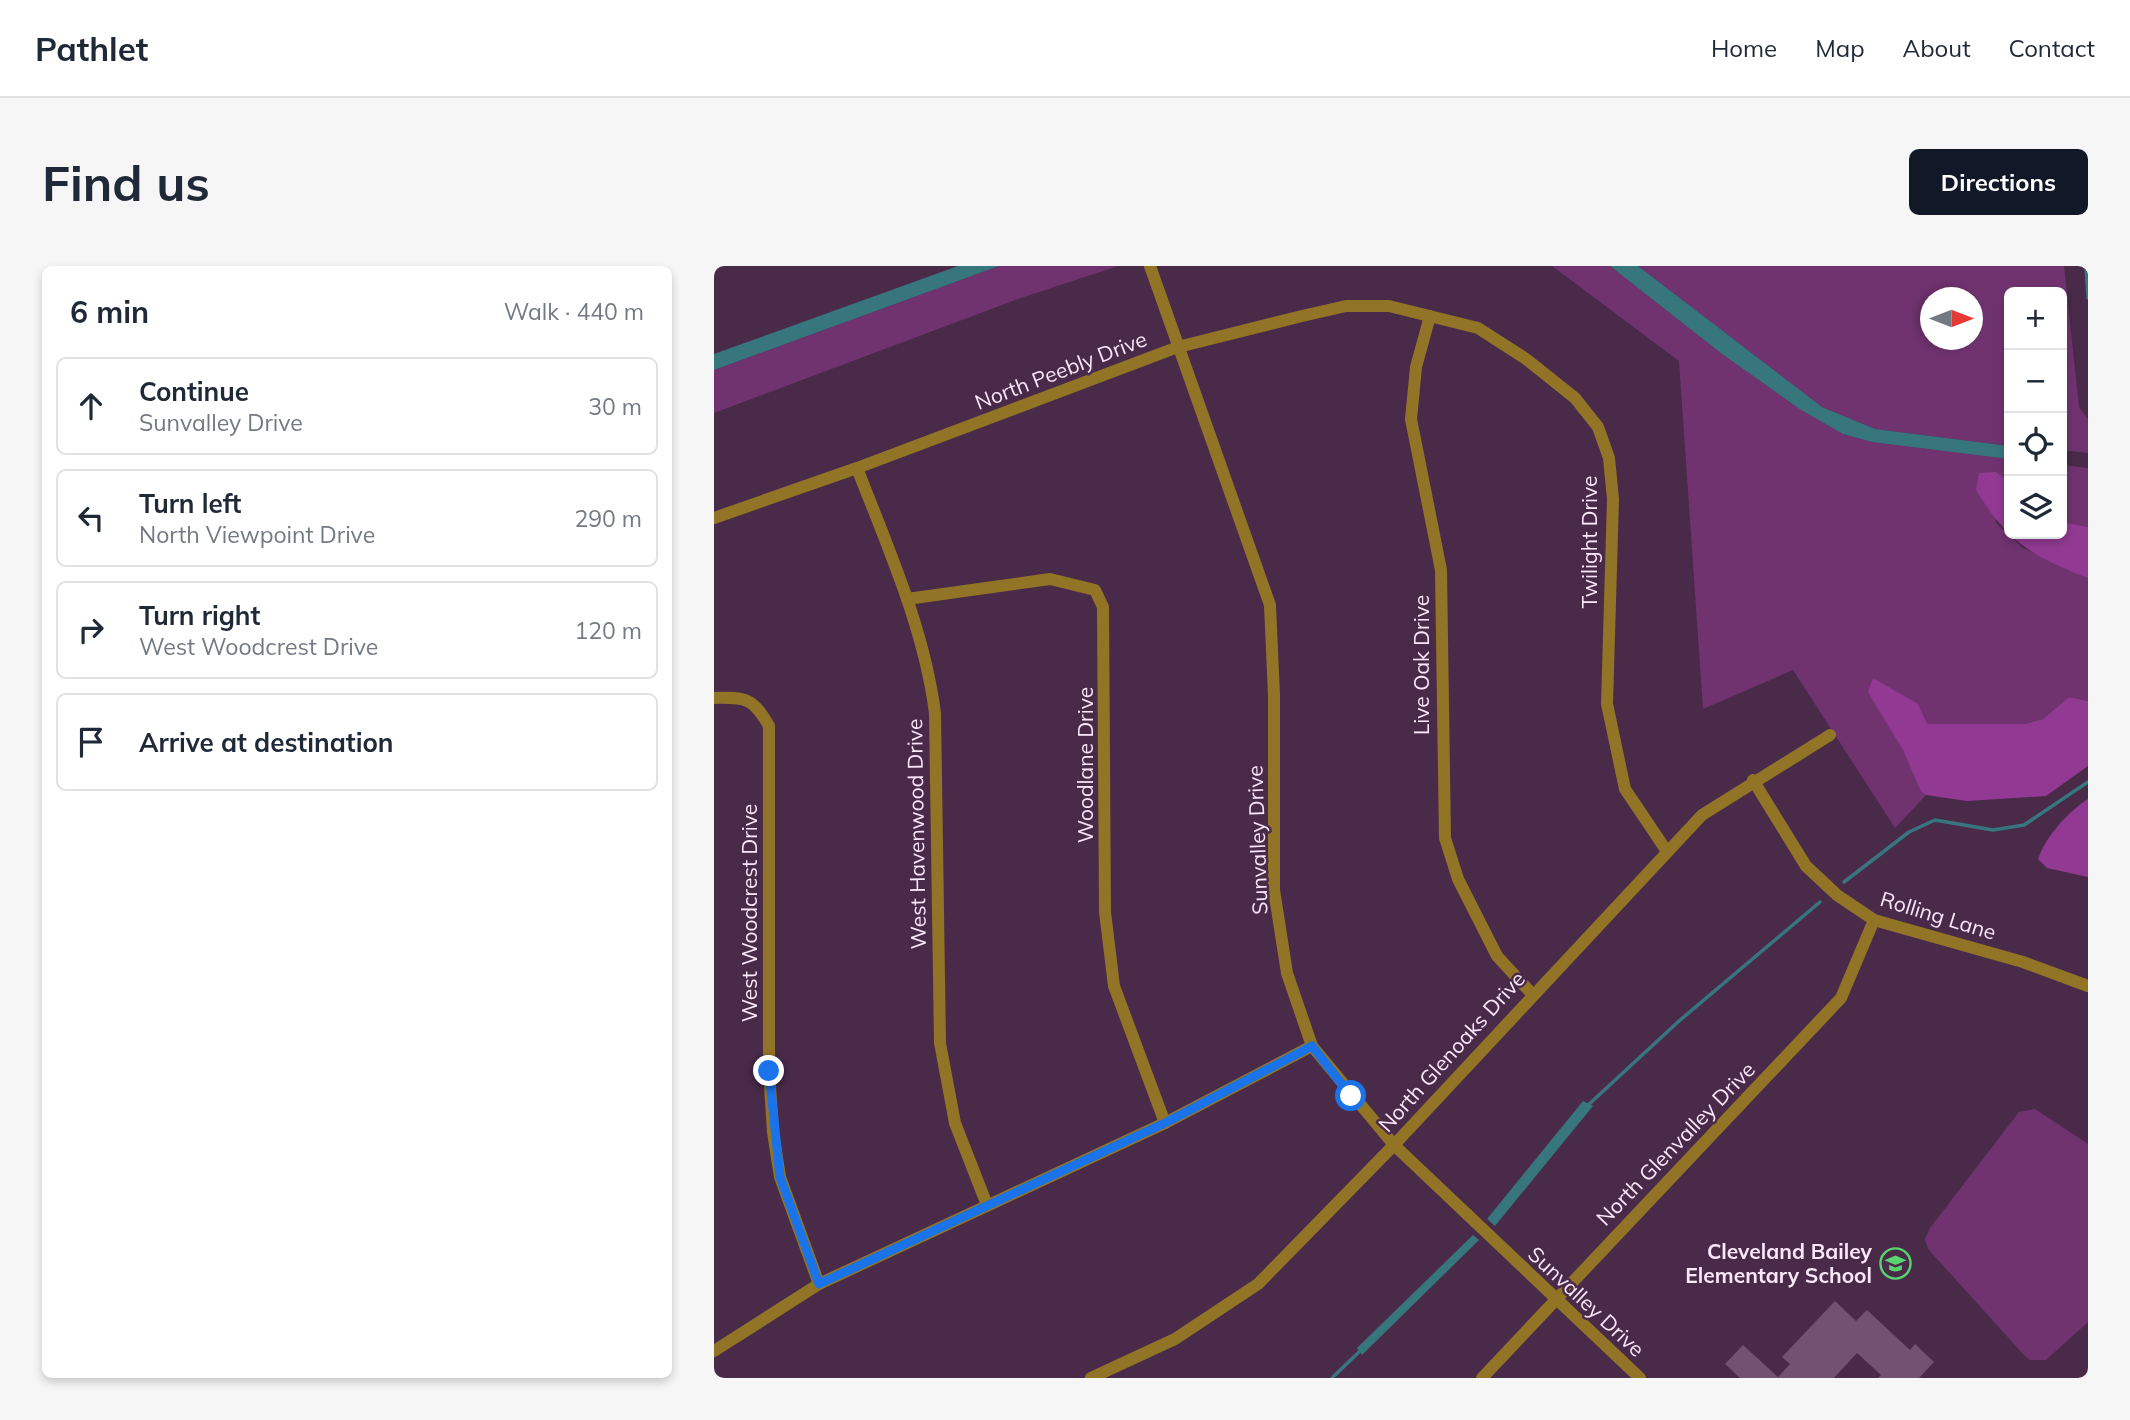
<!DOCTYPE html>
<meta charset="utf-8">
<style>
:root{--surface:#fff;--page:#f6f6f7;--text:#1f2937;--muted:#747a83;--line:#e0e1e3;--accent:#111827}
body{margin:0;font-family:Mulish,sans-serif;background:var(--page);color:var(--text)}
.controls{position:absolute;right:21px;top:21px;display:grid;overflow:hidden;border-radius:10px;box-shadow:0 4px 10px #0003}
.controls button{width:63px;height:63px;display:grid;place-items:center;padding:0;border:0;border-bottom:2px solid var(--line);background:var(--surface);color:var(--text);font:35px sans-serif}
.compass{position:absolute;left:1206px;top:21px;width:63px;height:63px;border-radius:50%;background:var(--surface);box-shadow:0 4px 10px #0003;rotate:90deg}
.stop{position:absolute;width:21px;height:21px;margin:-16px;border:5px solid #1a73e8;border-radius:50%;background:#fff}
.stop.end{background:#1a73e8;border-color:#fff;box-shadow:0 2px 7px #0008}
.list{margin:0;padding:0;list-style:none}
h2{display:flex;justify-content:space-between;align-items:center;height:91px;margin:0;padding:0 28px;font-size:30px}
h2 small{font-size:23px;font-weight:400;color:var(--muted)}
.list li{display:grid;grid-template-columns:46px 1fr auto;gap:21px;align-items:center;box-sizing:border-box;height:98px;margin:0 14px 14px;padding:0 14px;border:2px solid var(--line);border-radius:10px}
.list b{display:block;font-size:26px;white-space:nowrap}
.list p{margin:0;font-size:23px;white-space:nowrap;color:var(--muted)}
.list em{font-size:23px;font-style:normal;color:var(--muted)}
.icon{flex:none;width:38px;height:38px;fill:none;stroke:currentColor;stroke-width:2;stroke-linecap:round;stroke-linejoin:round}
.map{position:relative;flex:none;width:1374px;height:1112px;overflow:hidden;border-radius:10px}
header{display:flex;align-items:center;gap:42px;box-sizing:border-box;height:98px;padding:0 35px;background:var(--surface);border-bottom:2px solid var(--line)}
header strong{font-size:33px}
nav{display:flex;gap:38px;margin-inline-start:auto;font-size:24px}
.intro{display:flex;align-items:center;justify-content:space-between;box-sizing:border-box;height:168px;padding:0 42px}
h1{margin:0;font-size:49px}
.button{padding:18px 32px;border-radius:10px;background:var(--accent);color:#fff;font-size:24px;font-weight:700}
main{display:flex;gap:42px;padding:0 42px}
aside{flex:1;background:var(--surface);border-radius:10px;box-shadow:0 4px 10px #0003}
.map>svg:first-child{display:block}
.green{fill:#703370;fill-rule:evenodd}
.forest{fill:#923a93}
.water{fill:#38767e}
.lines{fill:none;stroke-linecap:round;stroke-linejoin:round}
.stream{stroke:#38767e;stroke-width:3.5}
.building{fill:#725172}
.minor{stroke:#927427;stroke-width:12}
.route{stroke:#1a73e8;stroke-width:9}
.labels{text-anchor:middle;stroke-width:5;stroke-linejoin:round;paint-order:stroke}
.street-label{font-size:21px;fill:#fbe7fa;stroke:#492a49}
.poi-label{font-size:21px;font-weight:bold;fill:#fbe7fa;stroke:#492a49;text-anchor:end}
</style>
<header>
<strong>Pathlet</strong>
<nav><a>Home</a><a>Map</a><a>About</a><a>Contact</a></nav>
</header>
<div class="intro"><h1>Find us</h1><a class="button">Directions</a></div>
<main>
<aside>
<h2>6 min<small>Walk · 440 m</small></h2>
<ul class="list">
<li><svg class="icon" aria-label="ahead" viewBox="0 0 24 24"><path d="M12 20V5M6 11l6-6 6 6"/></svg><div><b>Continue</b><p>Sunvalley Drive</p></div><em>30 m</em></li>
<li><svg class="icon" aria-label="left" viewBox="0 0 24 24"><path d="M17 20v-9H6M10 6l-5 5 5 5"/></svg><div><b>Turn left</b><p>North Viewpoint Drive</p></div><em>290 m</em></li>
<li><svg class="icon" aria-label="right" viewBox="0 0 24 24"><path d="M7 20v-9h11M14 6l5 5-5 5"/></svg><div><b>Turn right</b><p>West Woodcrest Drive</p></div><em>120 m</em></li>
<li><svg class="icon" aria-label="arrive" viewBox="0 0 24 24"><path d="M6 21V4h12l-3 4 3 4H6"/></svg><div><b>Arrive at destination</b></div></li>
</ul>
</aside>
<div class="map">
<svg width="1374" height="1112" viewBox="0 0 1374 1112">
<rect width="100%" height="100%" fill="#492a49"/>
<g class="green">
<polygon points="285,0 404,0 307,32 0,147 0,104"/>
<polygon points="838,0 896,0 1008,88 1087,144 1129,168 1158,176 1295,193 1295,215 1282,206 1282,257 1309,282 1374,312 1374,435 1355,431 1329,453 1311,458 1213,458 1189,484 1207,526 1212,529 1181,562 1079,404 989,443 965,95"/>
<path d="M924 0H1350L1365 141 1374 153V187L1348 184V26H1295V180L1161 163 1108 141ZM1216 32H1258V74H1216Z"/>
<polygon points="1348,199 1374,202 1374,261 1348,256"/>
<polygon points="1321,843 1374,878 1374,1056 1332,1094 1316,1094 1310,1089 1214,983 1211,973 1216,962 1305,846"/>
</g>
<g class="forest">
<path d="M1282 206 1295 215V268H1348V256L1374 261V312C1317 290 1294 276 1262 224L1265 207Z"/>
<polygon points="1159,412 1204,438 1213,458 1311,458 1329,453 1355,431 1374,435 1374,500 1332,530 1253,535 1212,529 1207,526 1189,484 1154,426"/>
<path d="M1374 533V611L1333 602 1324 593C1332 570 1354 546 1374 533Z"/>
</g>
<g class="water">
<polygon points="244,0 285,0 0,104 0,88"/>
<polygon points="896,0 924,0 1108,141 1161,163 1295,180 1295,193 1158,176 1129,168 1087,144 1008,88"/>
<polygon points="869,835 879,840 781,960 773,953"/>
<polygon points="759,969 765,974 648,1089 643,1082"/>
</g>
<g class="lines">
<g class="stream">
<polyline points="1372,0 1374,32"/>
<polyline points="1130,616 1195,566 1221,554 1279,564 1310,559 1374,516"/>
<polyline points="872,841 965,755 1106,636"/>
<polyline points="618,1112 649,1082"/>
</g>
</g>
<polygon class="building" points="1121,1035 1142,1055 1153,1044 1196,1084 1201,1078 1220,1096 1205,1112 1164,1112 1167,1109 1143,1087 1120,1112 1026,1112 1011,1098 1029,1079 1064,1111 1076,1098 1068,1091"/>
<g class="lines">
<g class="minor">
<polyline points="436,0 556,339 560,429 560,624 573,707 598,780 680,879 926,1112"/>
<polyline points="716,50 702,101 697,153 727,304 731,572 744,613 783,690 818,728"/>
<path d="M143 202C174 282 210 362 221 447L226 777 241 857 273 939"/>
<polyline points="0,252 143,202 464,81 588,50 632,40 675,40 764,62 812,93 861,132 884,161 895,192 899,233 893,438 911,523 952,584"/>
<polyline points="193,333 336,313 381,324 389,341 391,646 400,720 451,857"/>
<path d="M0 432C32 431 39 432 55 460V805L59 866 66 911 105 1018"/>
<polyline points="1039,514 1092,600 1123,629 1160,654 1309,696 1374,720"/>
<polyline points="0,1085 105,1018 451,857 598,780"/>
<polyline points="377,1112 461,1073 544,1018 680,879 988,549 1116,469"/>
<polyline points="768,1112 1127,732 1160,654"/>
</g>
</g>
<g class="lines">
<polyline class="route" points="55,805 66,911 105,1018 451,857 598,780 637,830"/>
</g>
<defs>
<symbol id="school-ring" viewBox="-11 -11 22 22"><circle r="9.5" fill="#492a49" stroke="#58d56f" stroke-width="1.5"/><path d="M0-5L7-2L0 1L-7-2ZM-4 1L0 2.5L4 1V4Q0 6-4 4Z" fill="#58d56f"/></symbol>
</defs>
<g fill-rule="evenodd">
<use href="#school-ring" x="1164" y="980" width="35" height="35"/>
</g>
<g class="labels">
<g class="street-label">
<text transform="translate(347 105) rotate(-21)" y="7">North Peebly Drive</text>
<text transform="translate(876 276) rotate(-90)" y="7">Twilight Drive</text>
<text transform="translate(708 399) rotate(-90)" y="7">Live Oak Drive</text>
<text transform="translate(372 499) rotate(-90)" y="7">Woodlane Drive</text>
<text transform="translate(203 568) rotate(-91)" y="7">West Havenwood Drive</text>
<text transform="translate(544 574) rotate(-92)" y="7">Sunvalley Drive</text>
<text transform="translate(36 647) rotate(-90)" y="7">West Woodcrest Drive</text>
<text transform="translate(1224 650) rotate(17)" y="7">Rolling Lane</text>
<text transform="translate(738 786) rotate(-48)" y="7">North Glenoaks Drive</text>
<text transform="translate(962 878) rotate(-46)" y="7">North Glenvalley Drive</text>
<text transform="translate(872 1036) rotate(43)" y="7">Sunvalley Drive</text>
</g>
<g class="poi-label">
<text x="1158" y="993">Cleveland Bailey<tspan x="1158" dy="24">Elementary School</tspan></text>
</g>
</g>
</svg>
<div class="controls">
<button>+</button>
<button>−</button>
<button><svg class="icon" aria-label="locate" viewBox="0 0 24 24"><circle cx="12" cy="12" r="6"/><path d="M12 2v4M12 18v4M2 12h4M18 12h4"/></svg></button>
<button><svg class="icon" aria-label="layers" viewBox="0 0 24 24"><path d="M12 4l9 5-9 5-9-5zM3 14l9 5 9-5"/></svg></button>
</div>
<svg class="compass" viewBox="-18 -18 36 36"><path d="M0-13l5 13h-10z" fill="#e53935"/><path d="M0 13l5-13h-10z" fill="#747a83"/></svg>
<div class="stop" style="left:637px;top:830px"></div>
<div class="stop end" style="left:55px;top:805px"></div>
</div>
</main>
